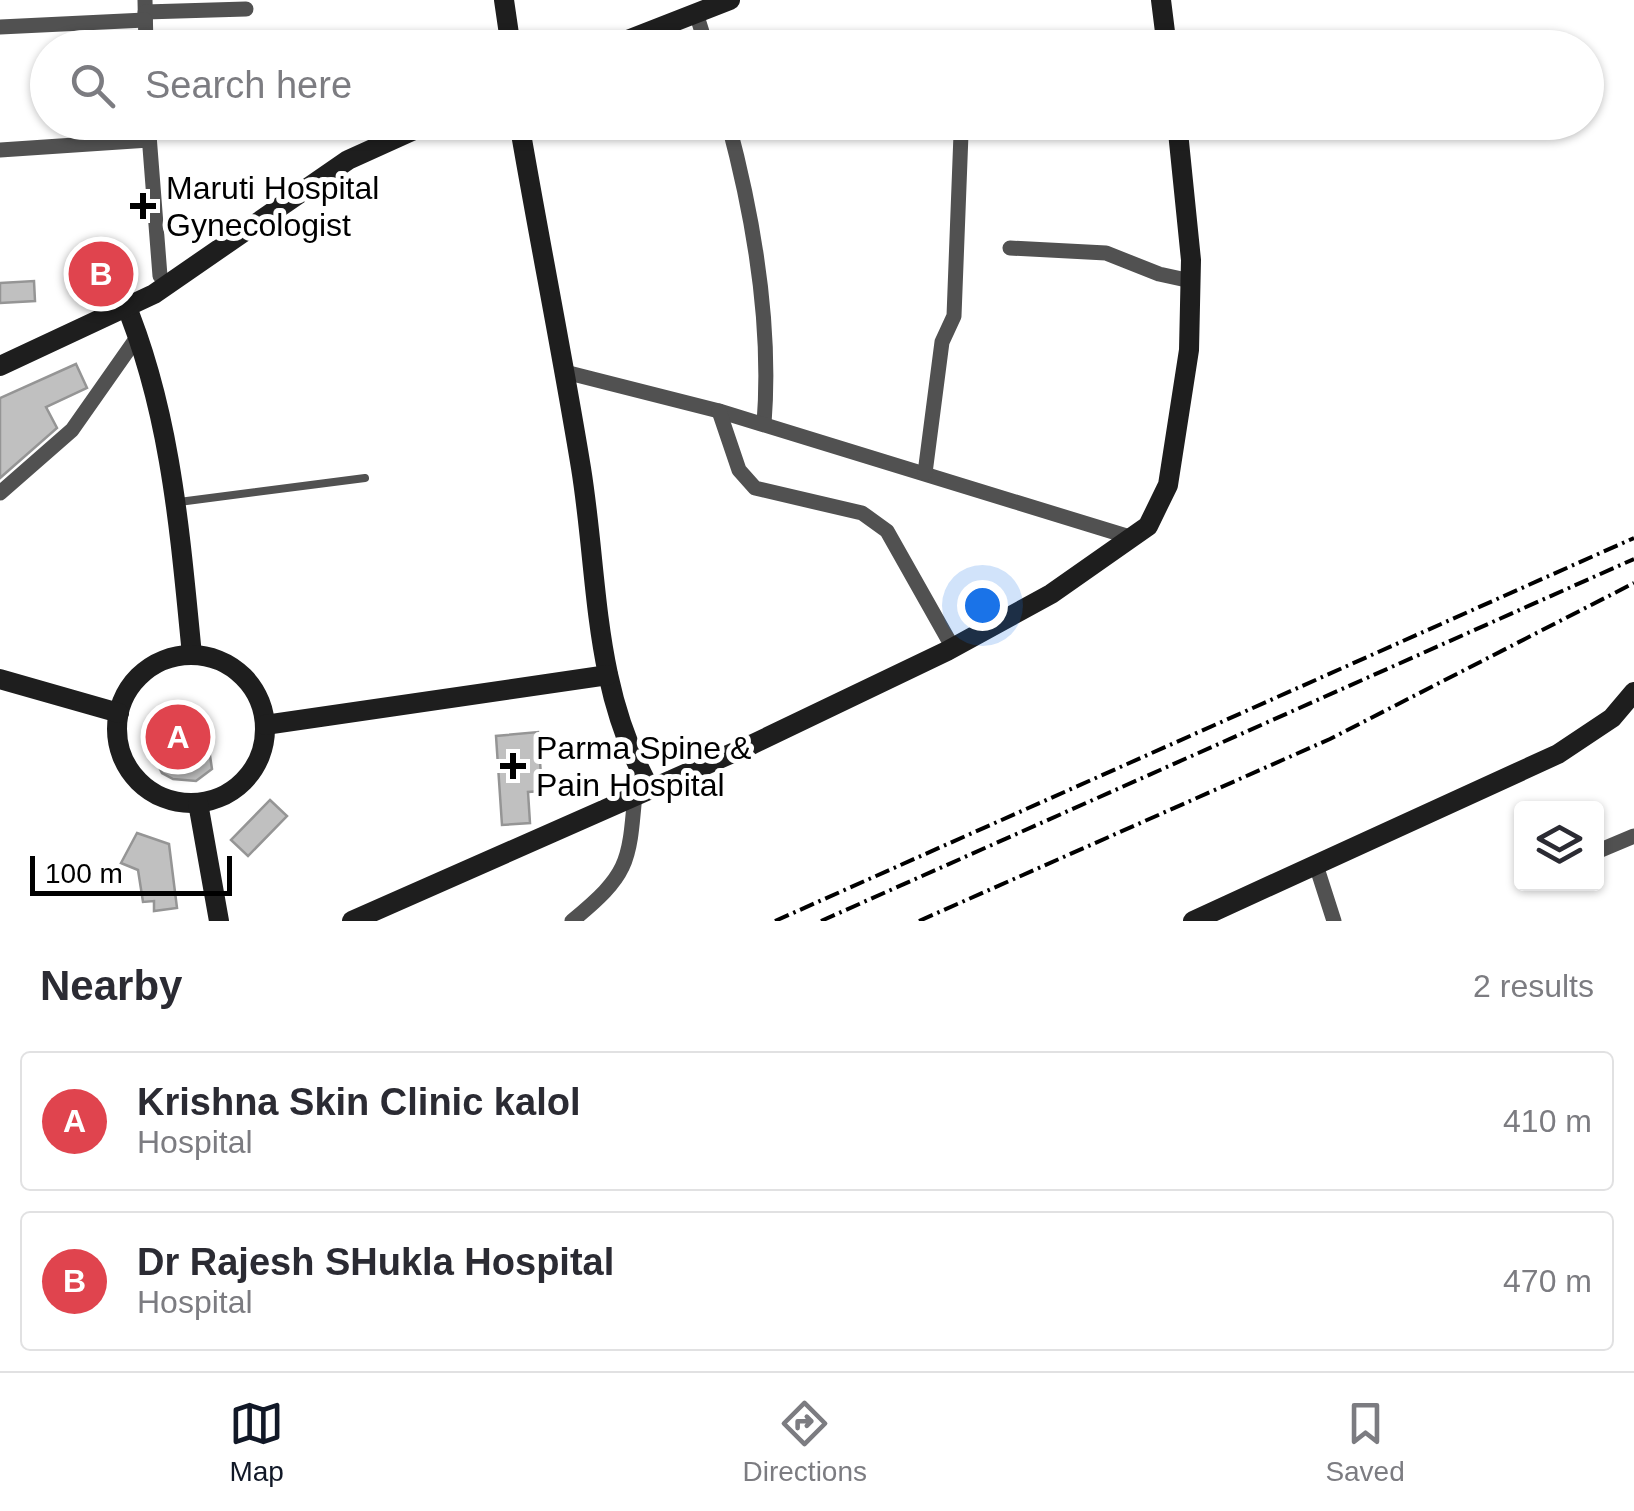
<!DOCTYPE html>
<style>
:root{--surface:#fff;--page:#f7f7f7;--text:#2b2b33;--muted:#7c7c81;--line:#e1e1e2;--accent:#111827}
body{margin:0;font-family:Arial,sans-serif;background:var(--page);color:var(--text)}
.controls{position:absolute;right:30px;bottom:30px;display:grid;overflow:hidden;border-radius:10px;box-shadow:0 2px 8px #0004}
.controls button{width:90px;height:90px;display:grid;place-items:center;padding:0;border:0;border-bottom:2px solid var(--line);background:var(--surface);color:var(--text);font:50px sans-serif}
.scale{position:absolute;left:30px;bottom:25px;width:202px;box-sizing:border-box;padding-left:10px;border:5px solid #000;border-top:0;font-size:28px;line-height:35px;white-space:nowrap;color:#000;-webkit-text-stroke:8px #fff;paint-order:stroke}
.you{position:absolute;left:982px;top:605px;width:35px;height:35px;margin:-25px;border:8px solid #fff;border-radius:50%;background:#1a73e8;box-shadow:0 0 0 15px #1a73e833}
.badge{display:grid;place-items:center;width:65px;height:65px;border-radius:50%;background:var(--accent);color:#fff;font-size:32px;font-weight:700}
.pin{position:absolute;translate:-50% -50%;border:5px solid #fff;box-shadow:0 2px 10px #0006}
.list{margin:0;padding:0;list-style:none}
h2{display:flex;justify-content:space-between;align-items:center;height:130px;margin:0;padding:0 40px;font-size:42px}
h2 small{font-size:32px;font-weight:400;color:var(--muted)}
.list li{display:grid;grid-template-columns:65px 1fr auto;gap:30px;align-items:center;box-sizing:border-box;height:140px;margin:0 20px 20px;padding:0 20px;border:2px solid var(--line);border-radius:10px}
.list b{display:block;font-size:38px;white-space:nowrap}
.list p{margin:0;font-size:32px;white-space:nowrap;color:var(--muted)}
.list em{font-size:32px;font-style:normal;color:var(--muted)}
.icon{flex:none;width:55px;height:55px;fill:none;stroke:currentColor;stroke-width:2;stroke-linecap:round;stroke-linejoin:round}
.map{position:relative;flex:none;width:1634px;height:921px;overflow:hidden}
.search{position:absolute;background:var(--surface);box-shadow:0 2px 8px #0004;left:30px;right:30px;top:30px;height:110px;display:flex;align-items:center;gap:25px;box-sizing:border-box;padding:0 35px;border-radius:55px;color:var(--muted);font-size:38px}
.sheet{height:450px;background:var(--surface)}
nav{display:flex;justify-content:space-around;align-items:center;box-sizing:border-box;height:140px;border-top:2px solid var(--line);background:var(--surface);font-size:28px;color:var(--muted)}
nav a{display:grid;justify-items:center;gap:5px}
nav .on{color:var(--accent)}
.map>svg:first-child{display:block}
.building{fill:#c0c0c0;stroke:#959595;stroke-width:2.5}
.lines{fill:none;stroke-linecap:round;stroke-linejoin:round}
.lane{stroke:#515151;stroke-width:8}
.street{stroke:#515151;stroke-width:15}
.secondary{stroke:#1e1e1e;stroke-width:20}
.rail{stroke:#000;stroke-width:4;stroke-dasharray:15 5 2.5 5;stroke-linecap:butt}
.poi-dot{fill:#000;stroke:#fff;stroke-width:4}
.labels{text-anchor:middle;stroke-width:10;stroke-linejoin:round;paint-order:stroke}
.poi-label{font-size:32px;fill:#000;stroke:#fff;text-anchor:start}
</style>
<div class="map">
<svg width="1634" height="921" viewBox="0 0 1634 921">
<rect width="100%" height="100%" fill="#fff"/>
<g class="building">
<polygon points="34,281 35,301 0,303 0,283"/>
<polygon points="76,364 87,388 46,407 57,428 0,478 0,398"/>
<polygon points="179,716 194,716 196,724 205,722 212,769 196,781 173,779 162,773 155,759 156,730"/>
<polygon points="538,732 542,791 528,792 530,823 502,825 496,736"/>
<polygon points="270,800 287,816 248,856 231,840"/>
<polygon points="137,833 169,844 177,908 154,911 154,901 143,902 138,870 121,863"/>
</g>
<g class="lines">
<polyline class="lane" points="179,502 365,478"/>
<g class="street">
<polyline points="145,0 146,48"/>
<polyline points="145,12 246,9"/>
<polyline points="697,16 707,48"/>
<polyline points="0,27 145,20"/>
<polyline points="148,122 160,276"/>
<path d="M728 122C754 219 772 323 764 424"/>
<polyline points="0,150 149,140"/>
<polyline points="1010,248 1106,253 1159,274 1191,281"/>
<polyline points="565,372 719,411 1133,538"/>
<polyline points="719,411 739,470 755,488 862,513 887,531 953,648"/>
<polyline points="925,473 942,342 954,316 961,134"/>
<polyline points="0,493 72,430 138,336"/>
<polyline points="1596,852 1634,836"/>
<polyline points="1316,865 1334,921"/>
<path d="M572 921C629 874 629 864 635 793"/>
</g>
<g class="secondary">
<polyline points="504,0 511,48"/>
<polyline points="1161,0 1167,48"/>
<polyline points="607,48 730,0"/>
<path d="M519 122C539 239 562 352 581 468 599 580 592 684 649 787"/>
<path d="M123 298C171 411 180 534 192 655"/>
<polyline points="0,366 154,294 348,160 432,122"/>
<circle cx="191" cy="729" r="74"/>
<polyline points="0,679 119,713"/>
<polyline points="265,725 608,675"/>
<polyline points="198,803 219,921"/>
<polyline points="352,921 753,744 947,651 1051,594 1148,526 1168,485 1189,350 1191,260 1177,122"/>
<polyline points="1193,921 1558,754 1612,718 1634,692"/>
</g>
<g class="rail">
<polyline points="775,921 1634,538"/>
<polyline points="821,921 1634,559"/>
<polyline points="919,921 1330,739 1634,583"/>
</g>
</g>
<g class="poi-dot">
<path d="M138 191h10v10h10v10h-10v10h-10v-10h-10v-10h10z"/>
<path d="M508 751h10v10h10v10h-10v10h-10v-10h-10v-10h10z"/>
</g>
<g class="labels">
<g class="poi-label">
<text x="166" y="199">Maruti Hospital<tspan x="166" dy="37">Gynecologist</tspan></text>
<text x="536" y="759">Parma Spine &amp;<tspan x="536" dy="37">Pain Hospital</tspan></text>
</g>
</g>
</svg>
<div class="controls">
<button><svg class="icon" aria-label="layers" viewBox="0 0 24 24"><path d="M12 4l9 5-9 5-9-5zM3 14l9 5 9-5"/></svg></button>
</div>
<div class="scale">100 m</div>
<div class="you"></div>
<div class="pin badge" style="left:178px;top:737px;background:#e0444e">A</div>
<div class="pin badge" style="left:101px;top:274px;background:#e0444e">B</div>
<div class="search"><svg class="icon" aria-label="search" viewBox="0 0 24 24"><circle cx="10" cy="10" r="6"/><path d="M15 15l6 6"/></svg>Search here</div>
</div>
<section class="sheet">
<h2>Nearby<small>2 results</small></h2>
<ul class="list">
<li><span class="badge" style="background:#e0444e">A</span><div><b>Krishna Skin Clinic kalol</b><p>Hospital</p></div><em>410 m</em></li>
<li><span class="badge" style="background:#e0444e">B</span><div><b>Dr Rajesh SHukla Hospital</b><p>Hospital</p></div><em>470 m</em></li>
</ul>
</section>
<nav>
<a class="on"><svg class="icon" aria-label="map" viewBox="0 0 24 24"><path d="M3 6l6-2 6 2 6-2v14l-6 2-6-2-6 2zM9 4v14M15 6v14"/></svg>Map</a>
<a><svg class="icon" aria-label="directions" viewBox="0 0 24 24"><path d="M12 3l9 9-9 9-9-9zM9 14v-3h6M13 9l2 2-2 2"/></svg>Directions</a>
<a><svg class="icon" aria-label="saved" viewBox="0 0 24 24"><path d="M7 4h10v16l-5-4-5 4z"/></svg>Saved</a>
</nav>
